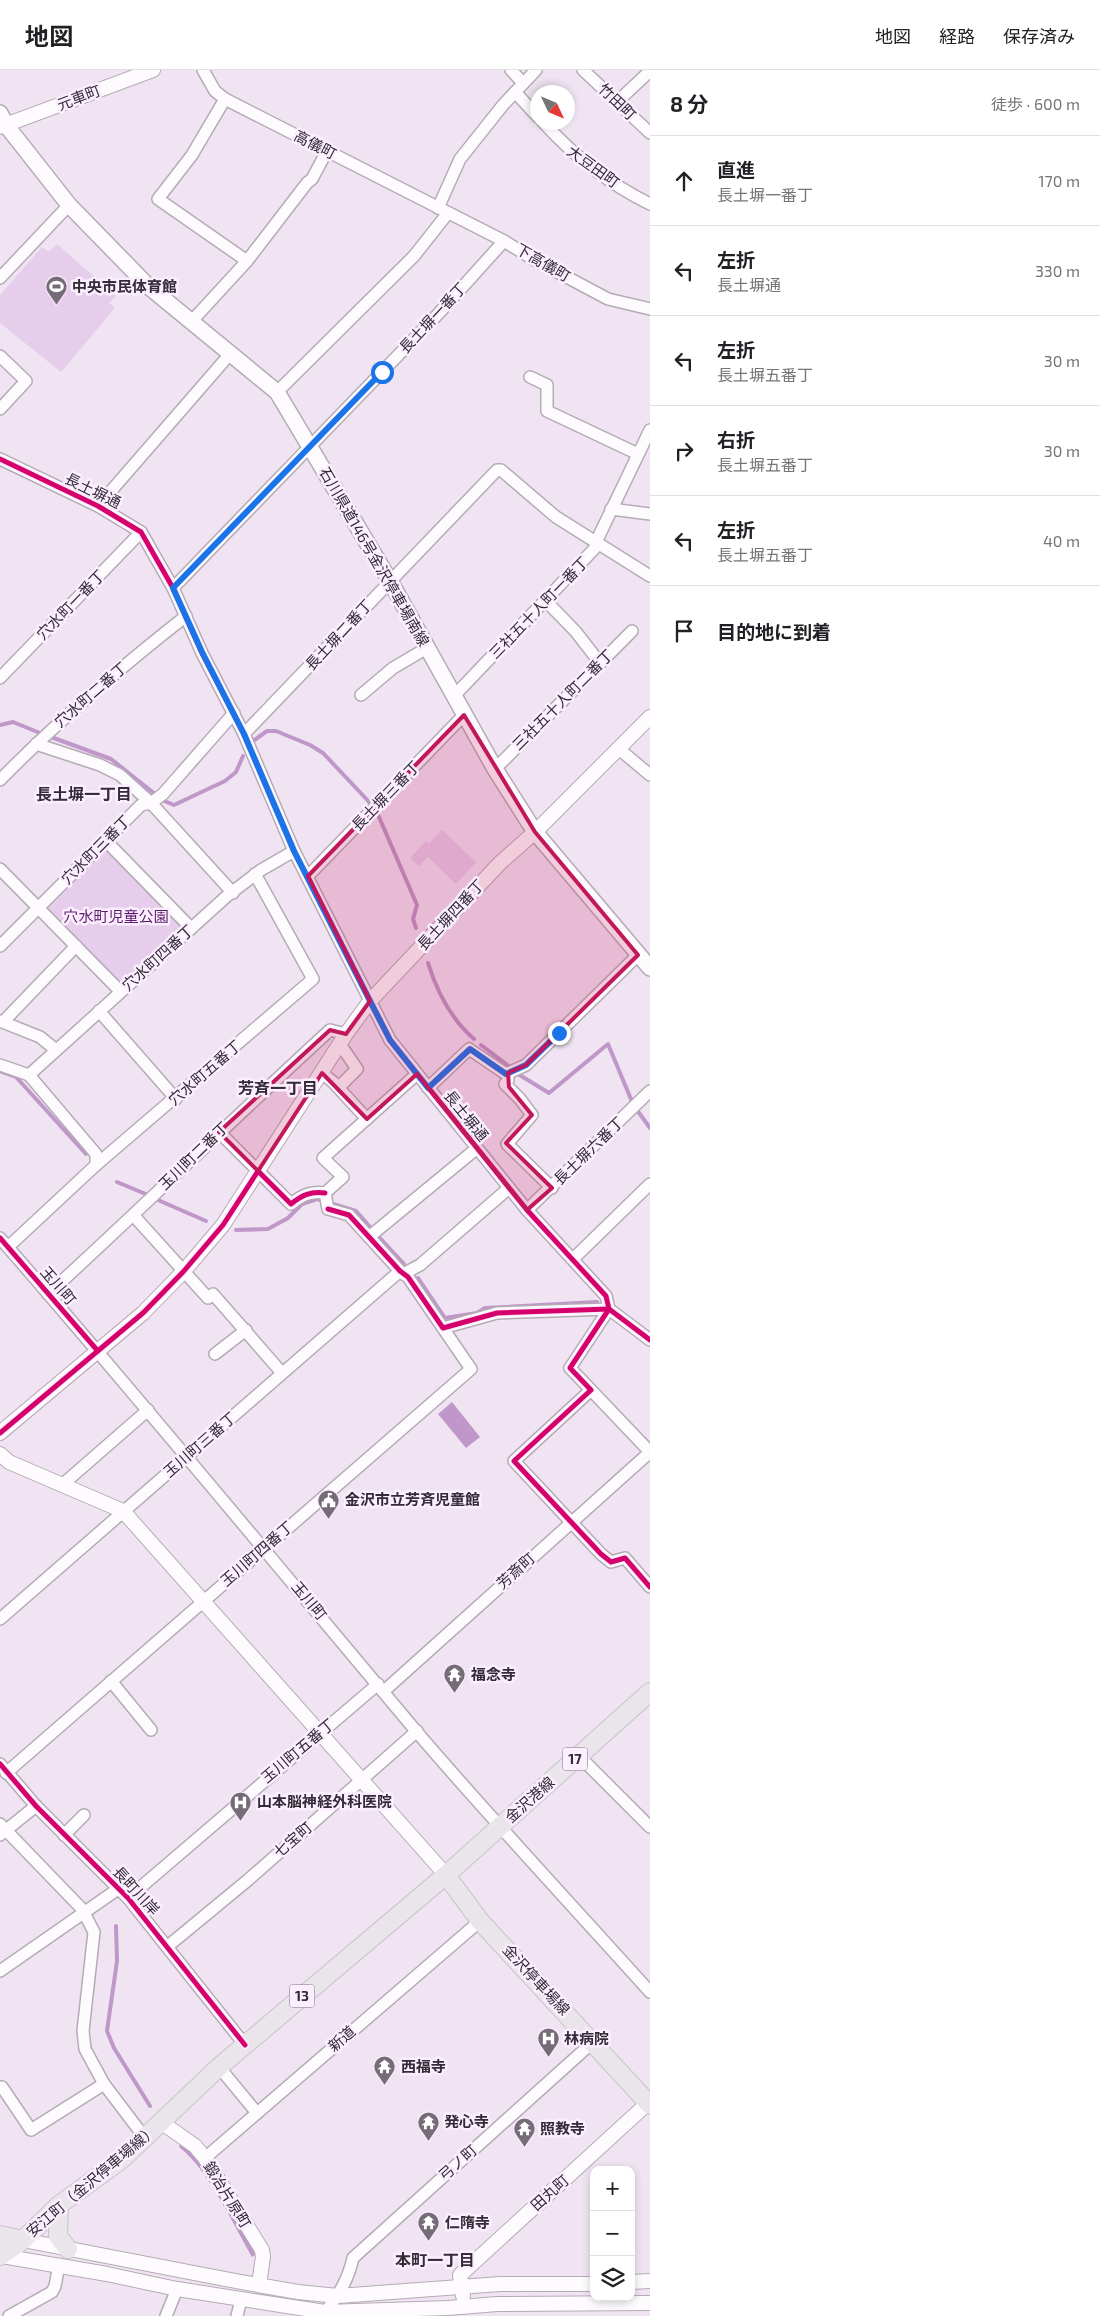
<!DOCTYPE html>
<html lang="ja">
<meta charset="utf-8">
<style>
:root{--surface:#fff;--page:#f6f6f6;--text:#202124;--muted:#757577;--line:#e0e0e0}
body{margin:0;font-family:"Exo 2","Noto Sans JP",sans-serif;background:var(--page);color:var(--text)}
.controls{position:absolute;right:15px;bottom:15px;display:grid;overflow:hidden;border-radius:10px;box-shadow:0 2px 8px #0003}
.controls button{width:45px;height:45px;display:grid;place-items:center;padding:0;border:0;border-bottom:1px solid var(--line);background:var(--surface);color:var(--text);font:25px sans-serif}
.compass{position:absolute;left:530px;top:15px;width:45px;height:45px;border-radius:50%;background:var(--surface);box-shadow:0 2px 8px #0003;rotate:134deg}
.stop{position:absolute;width:15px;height:15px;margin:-11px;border:4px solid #1a73e8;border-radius:50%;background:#fff}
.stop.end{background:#1a73e8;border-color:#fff;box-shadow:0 1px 5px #0008}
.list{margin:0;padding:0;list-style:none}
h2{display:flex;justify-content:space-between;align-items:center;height:65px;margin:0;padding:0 20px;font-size:21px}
h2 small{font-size:16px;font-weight:400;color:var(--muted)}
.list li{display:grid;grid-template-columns:32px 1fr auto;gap:15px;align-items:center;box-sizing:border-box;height:90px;padding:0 20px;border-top:1px solid var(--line)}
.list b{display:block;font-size:19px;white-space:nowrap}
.list p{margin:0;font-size:16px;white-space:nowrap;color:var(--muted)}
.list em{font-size:16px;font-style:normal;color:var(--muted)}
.icon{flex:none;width:28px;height:28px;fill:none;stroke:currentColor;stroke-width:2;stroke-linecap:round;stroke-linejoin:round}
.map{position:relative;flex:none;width:650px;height:2246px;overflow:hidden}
header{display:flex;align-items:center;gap:30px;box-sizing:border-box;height:70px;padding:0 25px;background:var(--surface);border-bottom:1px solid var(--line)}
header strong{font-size:24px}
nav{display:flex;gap:28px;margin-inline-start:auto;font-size:18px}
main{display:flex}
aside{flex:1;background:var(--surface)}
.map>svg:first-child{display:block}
.green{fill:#e6cdeb}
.water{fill:#c097c9}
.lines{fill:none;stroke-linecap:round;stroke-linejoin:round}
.stream{stroke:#c097c9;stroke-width:4}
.minor-casing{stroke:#b5abb6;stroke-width:14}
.tertiary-casing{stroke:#b5abb6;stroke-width:16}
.secondary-casing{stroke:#b5abb6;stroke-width:18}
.primary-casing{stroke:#c9c3ca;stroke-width:20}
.minor{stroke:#fdfbfd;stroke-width:11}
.tertiary{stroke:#fdfbfd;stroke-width:14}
.secondary{stroke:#fdfbfd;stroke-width:15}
.primary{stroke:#eae5eb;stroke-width:18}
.cycleway-casing{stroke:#fbeefe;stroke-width:8}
.cycleway{stroke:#d6006c;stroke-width:5}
.route{stroke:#1a73e8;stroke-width:6}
.marked{fill:#c2185b;fill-opacity:0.2;stroke:#c2185b;stroke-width:4;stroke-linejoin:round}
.labels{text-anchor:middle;stroke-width:5;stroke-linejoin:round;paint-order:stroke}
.shield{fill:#fbeefe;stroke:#6f6671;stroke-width:1}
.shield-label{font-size:14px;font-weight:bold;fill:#332b35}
.street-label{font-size:15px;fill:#332b35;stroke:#fbeefe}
.poi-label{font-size:15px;font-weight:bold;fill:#332b35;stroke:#fbeefe;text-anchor:start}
.park-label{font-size:15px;fill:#5e1a6c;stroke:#fbeefe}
.neighbourhood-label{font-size:16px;font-weight:bold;fill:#332b35;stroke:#fbeefe}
</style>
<header>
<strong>地図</strong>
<nav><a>地図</a><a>経路</a><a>保存済み</a></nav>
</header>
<main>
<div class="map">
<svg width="650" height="2246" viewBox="0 0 650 2246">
<rect width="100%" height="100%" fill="#f0e4f2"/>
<g class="green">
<polygon points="57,174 116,226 109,233 115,238 61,302 0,253 0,225 42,177 49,182"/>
<polygon points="442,760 476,792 456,814 428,787 419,796 410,788 426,771 429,774"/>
<polygon points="105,780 110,780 183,854 183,860 123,912 119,912 49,841 49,836"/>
</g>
<g class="water">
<polygon points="452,1332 480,1367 466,1378 438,1344"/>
<path d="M181 2073C212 2097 236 2150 257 2184L252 2187C233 2154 208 2099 179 2077Z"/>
</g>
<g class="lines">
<g class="stream">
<polyline points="0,655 13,652 40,663"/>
<polyline points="51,667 111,689 155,724"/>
<polyline points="253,671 267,661 276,661 310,675 323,683 373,736"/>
<polyline points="162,730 174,735 225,711 236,702 243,686"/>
<polyline points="376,740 417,835 413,849 416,858"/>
<path d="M428 893C437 922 451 949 474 969"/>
<polyline points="481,975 510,997"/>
<polyline points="0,1001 16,1007 86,1084"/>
<polyline points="518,1004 549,1023 608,974 633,1034"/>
<polyline points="637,1040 650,1058"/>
<polyline points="117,1112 148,1125"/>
<polyline points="158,1130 206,1151"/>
<polyline points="236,1160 268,1159 288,1148 302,1134 317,1129 356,1141 371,1158"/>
<polyline points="379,1167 404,1194"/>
<polyline points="418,1208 445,1248 477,1243 485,1238 597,1232"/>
<polyline points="116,1856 117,1891 107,1961 114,1978 150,2036"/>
</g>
<defs>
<g id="minor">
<polyline points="203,0 215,21 225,29 504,171 533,189 608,229 650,239"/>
<polyline points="511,0 523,13"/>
<polyline points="583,0 650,63"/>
<polyline points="515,22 538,47"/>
<polyline points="225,29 192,85 158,129 247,191"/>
<polyline points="617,32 650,1"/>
<path d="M543 52C574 86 609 114 650 134"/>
<polyline points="438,138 460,89 503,35 536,0"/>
<polyline points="0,208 69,135"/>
<polyline points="191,252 247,191 307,113 312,109 327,81"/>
<polyline points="0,286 26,311 0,339"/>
<polyline points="530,307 547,315 547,341 638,384"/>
<polyline points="277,322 414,186 448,143"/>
<polyline points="0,389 98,436 141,462 173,518 202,583 244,664 294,781 390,970 527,1140 606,1226 609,1239 650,1270"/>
<polyline points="98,436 230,284"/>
<polyline points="611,439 650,444"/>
<polyline points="173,518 439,243 504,171"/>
<polyline points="546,531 576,562 600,593"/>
<polyline points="0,608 141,462"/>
<polyline points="361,625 393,598 427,578"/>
<polyline points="454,626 596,477 596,472 650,360"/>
<polyline points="244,664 497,400 501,400 556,447 650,506"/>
<polyline points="36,674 100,695 120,705 151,733 233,823"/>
<polyline points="619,679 650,705"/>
<polyline points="495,699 632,561"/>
<path d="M0 710C58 651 121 597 186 546"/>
<polyline points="106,771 191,858"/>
<polyline points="0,799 120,921"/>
<polyline points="308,806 464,645"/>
<polyline points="0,876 141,735 151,733 163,724 234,643"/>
<polyline points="99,941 176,1029"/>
<polyline points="0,951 40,967 56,980"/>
<polyline points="3,952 76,876"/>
<polyline points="0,995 29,1005 96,1084 96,1095"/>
<polyline points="322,1003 333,1012 367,1049"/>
<polyline points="508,1003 508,1010 505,1014 520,1029 532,1045 507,1074 552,1118"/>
<polyline points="29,1005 227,826 261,800 294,781"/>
<polyline points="339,1017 357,999 340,974"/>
<polyline points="428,1018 469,979 506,1004 526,995 638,885"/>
<path d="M219 1062 291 1134C302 1125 311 1121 325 1123"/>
<polyline points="527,1140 650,1021"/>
<polyline points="134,1146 208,1228 213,1224 282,1303"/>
<polyline points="369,1167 476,1079"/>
<path d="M0 1168C141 1330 278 1497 416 1661 492 1750 572 1835 650 1922"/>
<polyline points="8,1177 96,1095 313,909 255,804"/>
<polyline points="573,1189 650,1114"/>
<polyline points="403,1204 420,1195 509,1118"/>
<path d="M48 1224C143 1137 235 1047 330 960L346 964"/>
<polyline points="609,1239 570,1298 591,1320 514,1391 601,1484 611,1492 625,1488 650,1517"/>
<polyline points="443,1258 497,1243 609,1239"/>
<polyline points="215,1284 246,1260"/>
<polyline points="591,1320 650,1382"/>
<polyline points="62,1415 148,1340"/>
<polyline points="0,1549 400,1201"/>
<polyline points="111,1611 151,1660"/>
<polyline points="384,1621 650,1382"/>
<polyline points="579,1686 650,1757"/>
<polyline points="0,1694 36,1736 128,1828 245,1975"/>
<polyline points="6,1703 471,1299 408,1207 400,1201 349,1145 328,1139 325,1123 343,1107 323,1088 417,1004"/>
<polyline points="0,1754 82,1839 94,1862 83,1961 85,1979 104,2014 145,2068"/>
<polyline points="0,1765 36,1736"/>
<polyline points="64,1765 84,1745"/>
<polyline points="128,1828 378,1614"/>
<polyline points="168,1876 248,1810 417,1661"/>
<polyline points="0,1901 118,1819"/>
<polyline points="219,1997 257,2043"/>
<polyline points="2,2017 31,2060 104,2014"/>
<polyline points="205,2088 480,1851"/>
<path d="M325 2242C339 2225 348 2210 353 2188L593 1972"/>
<polyline points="9,2246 52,2222 55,2216 59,2195"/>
<polyline points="166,2246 177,2219"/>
<polyline points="237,2246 241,2230"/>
</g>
<g id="tertiary">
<polyline points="0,57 153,0"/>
<polyline points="0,1363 143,1243 183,1202 223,1155 346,964 370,931 500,793 535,762 650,647"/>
<polyline points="0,1384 9,1392 123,1441 446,1805"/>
<polyline points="161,2052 195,2076 205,2088 262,2180 263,2187 259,2214"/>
<polyline points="23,2170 241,2212 298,2222 338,2226 500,2214 594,2214"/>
<polyline points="2,2186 107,2204 177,2219 325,2242 448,2238 497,2234 650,2233"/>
<polyline points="631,2212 650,2211"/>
<polyline points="463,2226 460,2205 648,2033"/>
</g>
<polyline id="secondary" points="0,43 6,55 69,135 148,216 277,322 390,511 495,699 535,762 650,898"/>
<g id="primary">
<polyline points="446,1805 480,1851 650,2035"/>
<polyline points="59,2135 58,2166 68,2179"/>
<polyline points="0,2165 23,2170"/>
<polyline points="0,2186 23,2170 59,2135 121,2090 219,1997 446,1805 650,1622"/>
</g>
</defs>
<use href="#minor" class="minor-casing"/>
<use href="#tertiary" class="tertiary-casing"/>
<use href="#secondary" class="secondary-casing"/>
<use href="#primary" class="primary-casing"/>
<use href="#minor" class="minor"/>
<use href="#tertiary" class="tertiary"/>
<use href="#secondary" class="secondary"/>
<use href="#primary" class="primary"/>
<defs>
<g id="cycleway">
<polyline points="0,389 98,436 141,462 173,518 202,583 244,664 294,781 390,970 527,1140 606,1226 609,1239 650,1270"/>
<polyline points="328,1139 349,1145 400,1201 408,1207 443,1258 497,1243 609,1239"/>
<polyline points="0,1168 97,1280"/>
<polyline points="609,1239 570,1298 591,1320 514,1391 601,1484 611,1492 625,1488 650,1517"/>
<path d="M0 1363 143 1243 183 1202 223 1155 258 1101 291 1134C302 1125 311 1121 325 1123"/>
<polyline points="0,1694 36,1736 128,1828 245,1975"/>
</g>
</defs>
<use href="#cycleway" class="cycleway-casing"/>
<use href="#cycleway" class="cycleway"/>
</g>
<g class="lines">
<polyline class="route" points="382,302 173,518 202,582 244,664 294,781 370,931 390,970 428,1018 470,979 506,1004 526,995 559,963"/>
</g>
<path class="marked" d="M464 645 535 762 638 885 526 995 508 1003 509 1017 532 1045 506 1073 552 1118 527 1140 417 1004 367 1049 322 1003 258 1101 219 1062 330 960 346 964 370 931 308 806Z"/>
<defs>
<symbol id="stadium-pin" viewBox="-11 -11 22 30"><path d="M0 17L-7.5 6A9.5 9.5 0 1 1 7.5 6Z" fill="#756c77" stroke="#fbeefe"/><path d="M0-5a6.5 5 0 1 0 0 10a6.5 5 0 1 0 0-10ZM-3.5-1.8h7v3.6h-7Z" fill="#fff"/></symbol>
<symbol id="civic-pin" viewBox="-11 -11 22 30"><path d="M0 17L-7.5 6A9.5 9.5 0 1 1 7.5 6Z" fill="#756c77" stroke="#fbeefe"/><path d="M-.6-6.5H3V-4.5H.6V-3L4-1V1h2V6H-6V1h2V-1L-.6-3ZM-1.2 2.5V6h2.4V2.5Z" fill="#fff"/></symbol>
<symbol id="temple-pin" viewBox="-11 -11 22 30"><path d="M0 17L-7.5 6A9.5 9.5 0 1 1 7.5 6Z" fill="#756c77" stroke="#fbeefe"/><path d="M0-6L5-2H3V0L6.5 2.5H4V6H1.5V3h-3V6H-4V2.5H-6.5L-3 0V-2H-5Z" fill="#fff"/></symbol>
<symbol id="hospital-pin" viewBox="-11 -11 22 30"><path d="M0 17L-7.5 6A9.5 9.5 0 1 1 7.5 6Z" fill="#756c77" stroke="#fbeefe"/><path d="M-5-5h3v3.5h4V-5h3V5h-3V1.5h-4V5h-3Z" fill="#fff"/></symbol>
</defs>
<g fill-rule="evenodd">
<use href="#stadium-pin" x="44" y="204" width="25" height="34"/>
<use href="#civic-pin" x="316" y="1418" width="25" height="34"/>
<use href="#temple-pin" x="442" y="1592" width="25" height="34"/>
<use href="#hospital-pin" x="228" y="1720" width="25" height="34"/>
<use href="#hospital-pin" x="536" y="1956" width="25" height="34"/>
<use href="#temple-pin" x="372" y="1984" width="25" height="34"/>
<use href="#temple-pin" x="416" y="2040" width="25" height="34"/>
<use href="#temple-pin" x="512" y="2046" width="25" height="34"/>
<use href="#temple-pin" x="416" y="2140" width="25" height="34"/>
</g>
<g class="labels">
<g class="shield">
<rect x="562.5" y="1677.5" width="25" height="23" rx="4"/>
<rect x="289.5" y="1914.5" width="25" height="23" rx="4"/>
</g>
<g class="shield-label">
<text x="575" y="1694">17</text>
<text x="302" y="1931">13</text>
</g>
<g class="street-label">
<text transform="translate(79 28) rotate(-21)" y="5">元車町</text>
<text transform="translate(617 32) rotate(44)" y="5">竹田町</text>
<text transform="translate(315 75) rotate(27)" y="5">高儀町</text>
<text transform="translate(593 97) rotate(36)" y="5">大豆田町</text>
<text transform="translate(543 193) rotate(30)" y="5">下高儀町</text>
<text transform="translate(433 248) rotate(-47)" y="5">長土塀一番丁</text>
<text transform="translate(93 421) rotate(26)" y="5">長土塀通</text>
<text transform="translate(374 487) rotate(60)" y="5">石川県道146号金沢停車場南線</text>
<text transform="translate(71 535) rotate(-46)" y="5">穴水町一番丁</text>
<text transform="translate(539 538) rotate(-46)" y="5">三社五十人町一番丁</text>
<text transform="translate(339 565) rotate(-47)" y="5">長土塀二番丁</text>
<text transform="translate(91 625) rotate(-41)" y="5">穴水町二番丁</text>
<text transform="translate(563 630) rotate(-45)" y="5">三社五十人町二番丁</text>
<text transform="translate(386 726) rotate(-46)" y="5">長土塀三番丁</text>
<text transform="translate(96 780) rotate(-45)" y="5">穴水町三番丁</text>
<text transform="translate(451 845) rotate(-47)" y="5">長土塀四番丁</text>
<text transform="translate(158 888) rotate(-42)" y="5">穴水町四番丁</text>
<text transform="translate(205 1003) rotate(-41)" y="5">穴水町五番丁</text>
<text transform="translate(466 1046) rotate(51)" y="5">長土塀通</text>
<text transform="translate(589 1081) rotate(-44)" y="5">長土塀六番丁</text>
<text transform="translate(194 1086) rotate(-44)" y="5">玉川町二番丁</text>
<text transform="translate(58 1216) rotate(49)" y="5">玉川町</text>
<text transform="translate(200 1375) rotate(-41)" y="5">玉川町三番丁</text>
<text transform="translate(257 1484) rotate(-41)" y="5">玉川町四番丁</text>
<text transform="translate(516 1501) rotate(-42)" y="5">芳斎町</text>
<text transform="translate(309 1531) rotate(50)" y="5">玉川町</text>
<text transform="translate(298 1681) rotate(-40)" y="5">玉川町五番丁</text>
<text transform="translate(530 1730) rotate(-42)" y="5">金沢港線</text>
<text transform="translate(293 1770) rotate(-41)" y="5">七宝町</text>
<text transform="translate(136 1821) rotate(47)" y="5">長町川岸</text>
<text transform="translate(536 1910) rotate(47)" y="5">金沢停車場線</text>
<text transform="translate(342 1969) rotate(-41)" y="5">新道</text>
<text transform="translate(458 2093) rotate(-42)" y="5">弓ノ町</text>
<text transform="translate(92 2111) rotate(-40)" y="5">安江町（金沢停車場線）</text>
<text transform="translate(550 2123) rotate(-42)" y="5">田丸町</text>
<text transform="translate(227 2125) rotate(58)" y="5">鍛冶片原町</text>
</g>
<g class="poi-label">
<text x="72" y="222">中央市民体育館</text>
<text x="345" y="1435">金沢市立芳斉児童館</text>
<text x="471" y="1610">福念寺</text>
<text x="257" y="1737">山本脳神経外科医院</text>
<text x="564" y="1974">林病院</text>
<text x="401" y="2002">西福寺</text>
<text x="444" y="2057">発心寺</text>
<text x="540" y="2064">照教寺</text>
<text x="445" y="2158">仁隋寺</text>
</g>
<g class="park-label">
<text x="116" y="852">穴水町児童公園</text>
</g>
<g class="neighbourhood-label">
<text x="84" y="730">長土塀一丁目</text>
<text x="278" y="1024">芳斉一丁目</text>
<text x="435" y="2196">本町一丁目</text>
</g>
</g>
</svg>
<div class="controls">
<button>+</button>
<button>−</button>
<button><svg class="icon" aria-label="layers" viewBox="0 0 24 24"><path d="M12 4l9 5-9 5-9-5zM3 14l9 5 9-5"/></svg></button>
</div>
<svg class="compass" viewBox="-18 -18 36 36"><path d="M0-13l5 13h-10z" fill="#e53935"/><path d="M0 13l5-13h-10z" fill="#757577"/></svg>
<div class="stop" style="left:382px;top:302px"></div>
<div class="stop end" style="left:559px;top:963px"></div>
</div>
<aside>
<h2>8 分<small>徒歩 · 600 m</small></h2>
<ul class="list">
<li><svg class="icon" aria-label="ahead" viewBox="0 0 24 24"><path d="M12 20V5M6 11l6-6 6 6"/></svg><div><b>直進</b><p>長土塀一番丁</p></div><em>170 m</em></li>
<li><svg class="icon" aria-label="left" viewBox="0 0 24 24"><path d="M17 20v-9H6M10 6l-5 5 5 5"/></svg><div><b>左折</b><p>長土塀通</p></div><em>330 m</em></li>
<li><svg class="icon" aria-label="left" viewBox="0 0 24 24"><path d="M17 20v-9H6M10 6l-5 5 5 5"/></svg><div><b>左折</b><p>長土塀五番丁</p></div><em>30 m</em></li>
<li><svg class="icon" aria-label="right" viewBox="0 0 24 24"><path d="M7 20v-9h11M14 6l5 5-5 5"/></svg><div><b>右折</b><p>長土塀五番丁</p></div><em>30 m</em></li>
<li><svg class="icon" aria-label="left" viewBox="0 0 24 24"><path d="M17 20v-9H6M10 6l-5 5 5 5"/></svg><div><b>左折</b><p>長土塀五番丁</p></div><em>40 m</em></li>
<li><svg class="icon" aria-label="arrive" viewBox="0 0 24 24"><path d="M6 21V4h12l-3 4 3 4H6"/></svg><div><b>目的地に到着</b></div></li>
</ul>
</aside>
</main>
